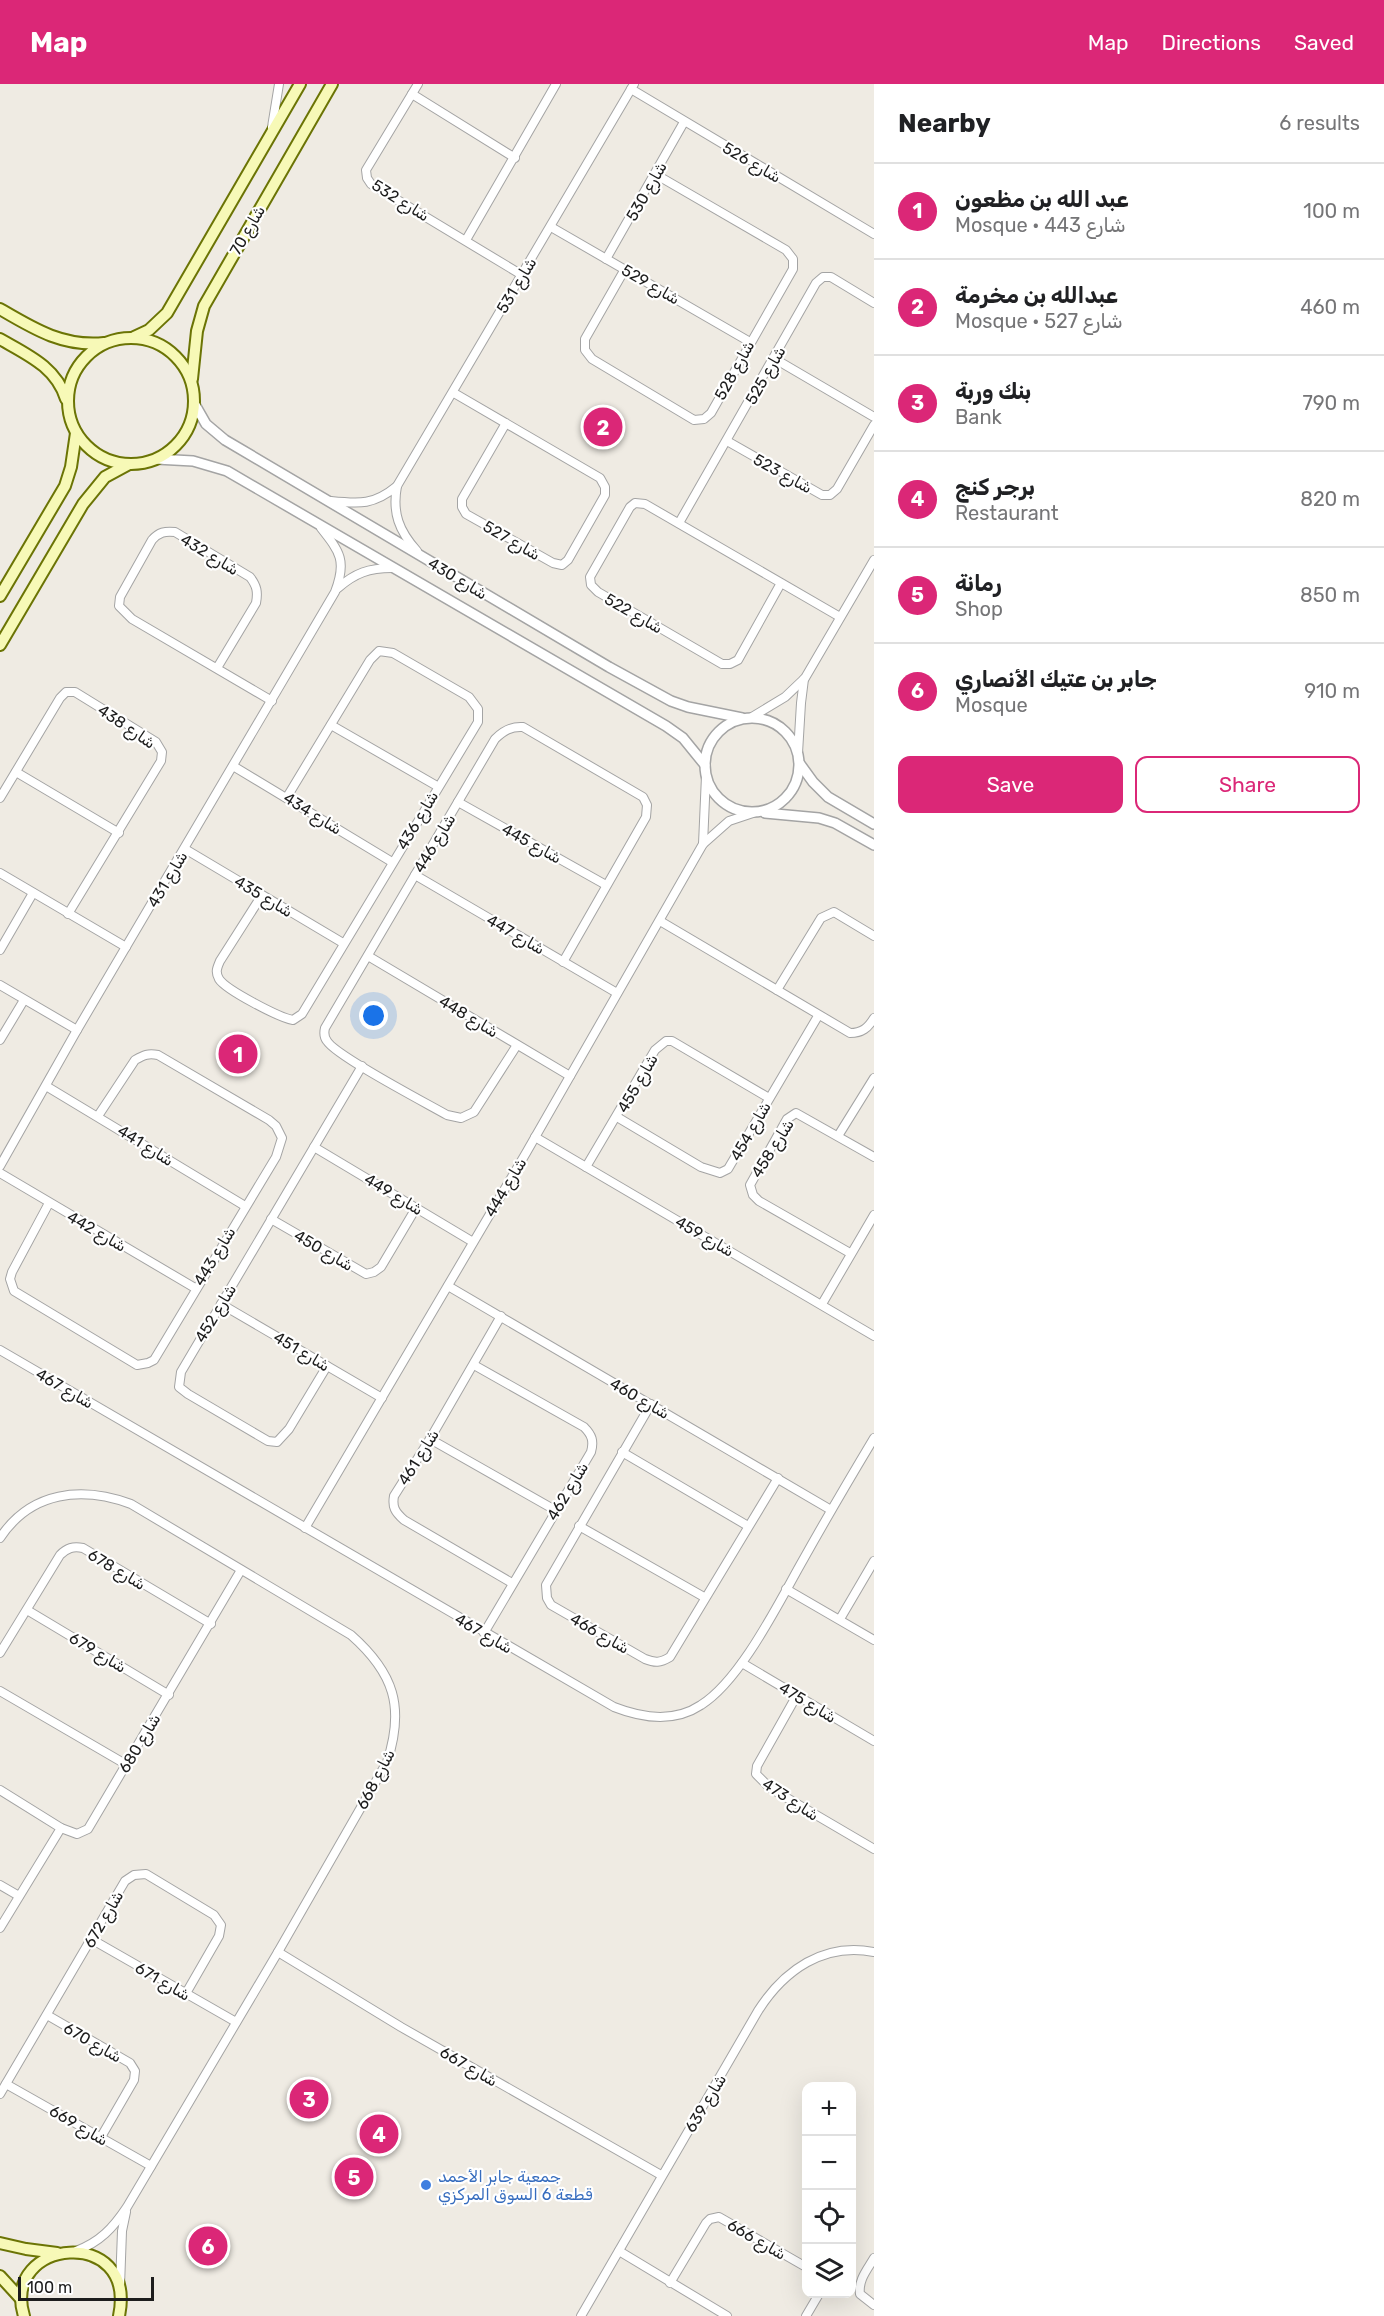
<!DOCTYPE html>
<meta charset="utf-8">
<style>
:root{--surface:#fff;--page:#f6f6f6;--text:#202124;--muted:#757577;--line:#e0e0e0;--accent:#db2777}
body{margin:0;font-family:Rubik,Cairo,sans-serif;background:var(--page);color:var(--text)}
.controls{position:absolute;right:18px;bottom:18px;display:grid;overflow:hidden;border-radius:12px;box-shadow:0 6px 24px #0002}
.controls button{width:54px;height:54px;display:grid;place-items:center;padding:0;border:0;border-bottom:2px solid var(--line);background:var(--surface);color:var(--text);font:30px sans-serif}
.scale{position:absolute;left:18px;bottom:15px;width:136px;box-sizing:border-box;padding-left:6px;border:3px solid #1d1d1d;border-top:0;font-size:16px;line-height:21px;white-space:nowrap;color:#1d1d1d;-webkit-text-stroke:4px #fff;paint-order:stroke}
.you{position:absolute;left:374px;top:932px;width:21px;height:21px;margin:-15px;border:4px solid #fff;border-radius:50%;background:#1a73e8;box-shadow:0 0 0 9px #1a73e833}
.badge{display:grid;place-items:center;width:39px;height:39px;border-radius:50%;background:var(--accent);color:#fff;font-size:20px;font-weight:700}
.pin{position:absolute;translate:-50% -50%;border:3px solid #fff;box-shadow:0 2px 6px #0006}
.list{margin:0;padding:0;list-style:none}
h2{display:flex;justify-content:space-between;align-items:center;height:78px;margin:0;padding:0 24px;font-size:26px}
h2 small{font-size:20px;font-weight:400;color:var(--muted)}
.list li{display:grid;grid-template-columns:39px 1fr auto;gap:18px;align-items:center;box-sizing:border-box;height:96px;padding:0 24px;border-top:2px solid var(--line)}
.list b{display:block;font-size:22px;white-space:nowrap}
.list p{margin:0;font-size:20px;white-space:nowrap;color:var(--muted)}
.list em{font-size:20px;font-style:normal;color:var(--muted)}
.actions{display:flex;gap:12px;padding:18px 24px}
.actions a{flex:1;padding:14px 0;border:2px solid var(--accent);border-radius:12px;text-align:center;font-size:21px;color:var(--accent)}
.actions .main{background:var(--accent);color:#fff}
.icon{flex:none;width:33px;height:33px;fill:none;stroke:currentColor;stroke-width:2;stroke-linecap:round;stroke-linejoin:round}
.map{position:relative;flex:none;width:874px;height:2232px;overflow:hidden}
header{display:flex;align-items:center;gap:36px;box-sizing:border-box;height:84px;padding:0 30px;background:var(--accent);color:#fff}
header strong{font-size:28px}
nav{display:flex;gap:33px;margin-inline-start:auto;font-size:21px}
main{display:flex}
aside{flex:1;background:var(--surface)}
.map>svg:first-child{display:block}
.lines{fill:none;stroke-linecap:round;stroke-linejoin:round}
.minor-casing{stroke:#a4a4a4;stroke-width:10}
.tertiary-casing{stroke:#a4a4a4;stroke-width:12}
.secondary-casing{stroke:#6b7405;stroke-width:14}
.minor{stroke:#fff;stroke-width:8}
.tertiary{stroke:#fff;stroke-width:9}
.secondary{stroke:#f7f9b7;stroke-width:10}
.shop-dot{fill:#3f7fe0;stroke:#fff;stroke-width:2}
.labels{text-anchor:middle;stroke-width:4.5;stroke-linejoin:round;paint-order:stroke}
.street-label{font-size:16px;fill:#1d1d1d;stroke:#fff}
.shop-label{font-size:16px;fill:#366cbe;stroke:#fff;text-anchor:start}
</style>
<header>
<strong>Map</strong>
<nav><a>Map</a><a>Directions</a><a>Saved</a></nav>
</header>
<main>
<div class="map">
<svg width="874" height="2232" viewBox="0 0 874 2232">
<rect width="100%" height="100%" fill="#efebe3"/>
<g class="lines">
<defs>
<g id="minor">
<polyline points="418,0 366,86 367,94 371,100 522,191"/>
<polyline points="631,5 874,150"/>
<polyline points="412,10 515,74"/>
<polyline points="272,43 279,0"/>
<polyline points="551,143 750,258"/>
<polyline points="466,156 556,0"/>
<polyline points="606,175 684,38"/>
<polyline points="625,185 585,255 585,266 592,275 694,336 704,335 711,329 793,185 793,175 786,166 655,90"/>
<polyline points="775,275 874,333"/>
<polyline points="454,309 600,394 605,403 605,411 568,476 562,481 553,479 466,430 462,423 462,415 506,339"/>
<polyline points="727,357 822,411 830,411 837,405 874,341"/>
<path d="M331 417C360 420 374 421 397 402"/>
<polyline points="679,439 816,199 823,193 831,193 874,219"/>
<path d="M417 467C399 447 392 429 397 402L634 0"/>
<polyline points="781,499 738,576 730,580 722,580 598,508 591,501 590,493 630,423 635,419 645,420 840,533"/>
<path d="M338 504C355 489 369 484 392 484"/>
<path d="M217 584 256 519C258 508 257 502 250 493L175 448C165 447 159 448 152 456L120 513 119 522 132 535 272 617"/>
<polyline points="752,633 785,613 805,594 874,476"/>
<polyline points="331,641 437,702"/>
<polyline points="798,669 801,619 804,595"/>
<polyline points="233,682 392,778"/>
<polyline points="16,688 119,749"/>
<polyline points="0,714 60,614 66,608 75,608 156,658 162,668 161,677 68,830"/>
<polyline points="458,718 606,801"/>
<polyline points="703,760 706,692"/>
<polyline points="185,765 343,859"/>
<polyline points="0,789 126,863"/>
<polyline points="415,791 617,909"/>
<path d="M262 811 220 877C217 884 215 888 219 895 226 906 280 934 293 936L302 930 478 638V625L469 613 393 569 379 567 370 576 287 713"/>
<path d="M660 837 850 949C862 949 868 944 874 934"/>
<polyline points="0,866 33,809"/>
<polyline points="368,872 570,992"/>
<polyline points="0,901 77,946"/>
<polyline points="777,906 821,834 834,828 874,852"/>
<polyline points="0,956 24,916"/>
<path d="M517 961 474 1028 461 1034 447 1031C426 1019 336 972 327 957 324 953 324 948 325 944L495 655C503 647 511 642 523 643L643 713 647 721 646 733 563 878"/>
<polyline points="46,1002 245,1122"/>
<polyline points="617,1033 701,1083 720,1089 728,1085 818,932"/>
<polyline points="838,1052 874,994"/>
<polyline points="535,1053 874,1252"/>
<polyline points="314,1063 473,1158"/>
<path d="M0 1082 77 946 335 508C347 477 340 468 321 444"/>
<polyline points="586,1083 655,966 666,957 672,957 769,1014"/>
<polyline points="0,1089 195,1204"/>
<path d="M49 1119 12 1188 10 1195 14 1207 137 1281 148 1279 154 1276 276 1073 282 1054 276 1042 269 1036 158 971C148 969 144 971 135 976L98 1032"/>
<polyline points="271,1135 366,1190 374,1188 381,1183 416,1124"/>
<polyline points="850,1169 759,1117 753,1111 750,1101 787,1035 796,1029 874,1073"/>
<polyline points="448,1202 831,1426"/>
<polyline points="221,1220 382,1314"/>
<polyline points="822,1220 874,1131"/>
<path d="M501 1232 430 1355 394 1412C392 1423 395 1428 404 1436L512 1499"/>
<path d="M0 1266 614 1623C642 1634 674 1639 701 1621 741 1596 779 1518 803 1476 826 1435 850 1394 874 1354"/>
<path d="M474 1281 584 1343C592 1351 594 1357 591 1368L484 1549"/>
<polyline points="327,1282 289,1345 277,1358 268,1357 188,1310 179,1303 181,1288 362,982"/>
<path d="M651 1320 546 1501 547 1514 551 1521 645 1575C655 1579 660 1579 670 1573L778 1394"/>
<polyline points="430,1355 555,1426"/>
<polyline points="622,1368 748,1442"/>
<polyline points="579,1442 704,1513"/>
<polyline points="305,1444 526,1069 703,760 729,737 753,729"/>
<path d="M0 1454C31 1407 82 1402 131 1420L351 1551C394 1589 405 1623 387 1678L278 1868 127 2123C113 2144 100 2158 76 2167"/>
<polyline points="786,1505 874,1556"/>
<polyline points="27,1526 169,1611"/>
<polyline points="840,1535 874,1477"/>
<path d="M0 1569 60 1471C67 1464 73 1462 83 1464L211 1540"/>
<polyline points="742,1579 874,1657"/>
<polyline points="0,1607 127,1681"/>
<polyline points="797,1611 757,1682 756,1690 770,1704 874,1765"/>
<polyline points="0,1706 61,1744 77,1750 88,1745 241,1486"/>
<polyline points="0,1801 19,1812"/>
<polyline points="0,1844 61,1744"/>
<polyline points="91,1855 236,1938"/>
<polyline points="278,1868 401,1943 661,2091"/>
<polyline points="47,1931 130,1979 135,1987 134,1996 101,2053"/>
<polyline points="6,2000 151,2082"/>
<polyline points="0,2010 125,1797 134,1791 146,1790 214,1831 221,1841 219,1852 185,1911"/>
<polyline points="619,2167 727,2232"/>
<path d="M874 2174C867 2186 858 2196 860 2210L874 2221"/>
<polyline points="670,2199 706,2139 710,2135 719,2133 806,2183"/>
<polyline points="120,2202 122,2147 126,2128"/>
<path d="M581 2232 758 1927C784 1886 824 1858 874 1868"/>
<polyline points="806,2232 819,2210"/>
</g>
<g id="tertiary">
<polyline points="194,319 206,340 225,356 609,583 671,617 688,623 742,634"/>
<polyline points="156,375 193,377 227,387 666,642 683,654 705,681"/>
<circle cx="752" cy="681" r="47"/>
<polyline points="800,680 813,698 828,713 874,740"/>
<polyline points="765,729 819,734 835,739 874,761"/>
</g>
<g id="secondary">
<path d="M0 225C34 245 63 263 104 259"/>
<polyline points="134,253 149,246 167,229 300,0"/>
<circle cx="131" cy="317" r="63"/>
<path d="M0 255C28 271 56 283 66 315"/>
<polyline points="192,295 197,247 204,222 332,0"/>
<polyline points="0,512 65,402 71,383 76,349"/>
<polyline points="0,561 83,420 105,393 129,380"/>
<polyline points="0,2159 26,2165 57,2169"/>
<polyline points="0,2192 21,2215"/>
<path d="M24 2232C0 2154 138 2141 119 2232"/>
</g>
</defs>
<use href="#minor" class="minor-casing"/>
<use href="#tertiary" class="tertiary-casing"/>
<use href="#secondary" class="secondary-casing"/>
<use href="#minor" class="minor"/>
<use href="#tertiary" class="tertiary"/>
<use href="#secondary" class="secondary"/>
</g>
<circle class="shop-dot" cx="426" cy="2101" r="6"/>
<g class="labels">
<g class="street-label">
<text transform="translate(752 78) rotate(30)" y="6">شارع 526</text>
<text transform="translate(646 107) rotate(-60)" y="6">شارع 530</text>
<text transform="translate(401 116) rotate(32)" y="6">شارع 532</text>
<text transform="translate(247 146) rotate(-60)" y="6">شارع 70</text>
<text transform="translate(651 200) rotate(30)" y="6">شارع 529</text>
<text transform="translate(516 201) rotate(-59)" y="6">شارع 531</text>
<text transform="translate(734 286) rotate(-61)" y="6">شارع 528</text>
<text transform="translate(765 291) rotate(-60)" y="6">شارع 525</text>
<text transform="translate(783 389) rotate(29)" y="6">شارع 523</text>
<text transform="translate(512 456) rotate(30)" y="6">شارع 527</text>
<text transform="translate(210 470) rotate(31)" y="6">شارع 432</text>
<text transform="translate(458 494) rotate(31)" y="6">شارع 430</text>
<text transform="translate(634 529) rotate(30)" y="6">شارع 522</text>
<text transform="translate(127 642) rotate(34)" y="6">شارع 438</text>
<text transform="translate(313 729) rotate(32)" y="6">شارع 434</text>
<text transform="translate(417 736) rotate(-59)" y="6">شارع 436</text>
<text transform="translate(434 759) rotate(-59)" y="6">شارع 446</text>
<text transform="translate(532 759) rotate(29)" y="6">شارع 445</text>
<text transform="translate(167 795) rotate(-59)" y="6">شارع 431</text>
<text transform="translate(264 812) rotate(31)" y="6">شارع 435</text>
<text transform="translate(516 850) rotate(30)" y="6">شارع 447</text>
<text transform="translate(469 932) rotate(31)" y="6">شارع 448</text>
<text transform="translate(637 999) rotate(-60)" y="6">شارع 455</text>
<text transform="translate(750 1047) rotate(-60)" y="6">شارع 454</text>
<text transform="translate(146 1061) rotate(32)" y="6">شارع 441</text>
<text transform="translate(772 1064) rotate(-58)" y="6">شارع 458</text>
<text transform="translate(505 1103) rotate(-59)" y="6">شارع 444</text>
<text transform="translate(394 1110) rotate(31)" y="6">شارع 449</text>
<text transform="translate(97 1147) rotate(30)" y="6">شارع 442</text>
<text transform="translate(705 1152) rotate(30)" y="6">شارع 459</text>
<text transform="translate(324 1166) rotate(30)" y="6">شارع 450</text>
<text transform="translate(214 1172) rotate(-59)" y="6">شارع 443</text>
<text transform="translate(215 1229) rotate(-59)" y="6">شارع 452</text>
<text transform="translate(302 1267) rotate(31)" y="6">شارع 451</text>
<text transform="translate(65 1304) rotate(30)" y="6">شارع 467</text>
<text transform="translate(640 1314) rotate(30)" y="6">شارع 460</text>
<text transform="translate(418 1373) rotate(-58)" y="6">شارع 461</text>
<text transform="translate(567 1407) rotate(-59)" y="6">شارع 462</text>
<text transform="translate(117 1485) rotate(31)" y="6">شارع 678</text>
<text transform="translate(484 1549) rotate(30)" y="6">شارع 467</text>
<text transform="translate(600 1549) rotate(30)" y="6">شارع 466</text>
<text transform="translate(98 1568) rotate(31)" y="6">شارع 679</text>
<text transform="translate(808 1618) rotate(31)" y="6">شارع 475</text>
<text transform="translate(139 1659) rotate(-59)" y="6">شارع 680</text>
<text transform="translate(375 1695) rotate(-63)" y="6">شارع 668</text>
<text transform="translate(791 1715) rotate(33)" y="6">شارع 473</text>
<text transform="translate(103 1835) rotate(-60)" y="6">شارع 672</text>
<text transform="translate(163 1897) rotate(30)" y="6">شارع 671</text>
<text transform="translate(93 1958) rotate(30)" y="6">شارع 670</text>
<text transform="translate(469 1982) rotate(30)" y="6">شارع 667</text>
<text transform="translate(705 2019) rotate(-59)" y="6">شارع 639</text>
<text transform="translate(79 2041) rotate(30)" y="6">شارع 669</text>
<text transform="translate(757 2155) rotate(30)" y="6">شارع 666</text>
</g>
<g class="shop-label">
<text x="438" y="2098">جمعية جابر الأحمد<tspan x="438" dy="18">قطعة 6 السوق المركزي</tspan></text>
</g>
</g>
</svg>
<div class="controls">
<button>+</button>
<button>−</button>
<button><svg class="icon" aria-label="locate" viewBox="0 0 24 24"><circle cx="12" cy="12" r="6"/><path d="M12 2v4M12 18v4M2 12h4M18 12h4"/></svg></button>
<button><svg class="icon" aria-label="layers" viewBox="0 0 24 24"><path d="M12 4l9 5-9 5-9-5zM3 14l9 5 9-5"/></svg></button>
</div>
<div class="scale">100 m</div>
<div class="you"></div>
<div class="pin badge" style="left:238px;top:970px">1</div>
<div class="pin badge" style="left:603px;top:343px">2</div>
<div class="pin badge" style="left:309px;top:2015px">3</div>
<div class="pin badge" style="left:379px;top:2050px">4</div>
<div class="pin badge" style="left:354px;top:2093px">5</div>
<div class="pin badge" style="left:208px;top:2162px">6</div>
</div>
<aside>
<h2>Nearby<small>6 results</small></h2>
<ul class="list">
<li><span class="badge">1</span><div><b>عبد الله بن مظعون</b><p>Mosque · شارع 443</p></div><em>100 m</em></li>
<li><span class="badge">2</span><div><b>عبدالله بن مخرمة</b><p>Mosque · شارع 527</p></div><em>460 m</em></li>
<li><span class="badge">3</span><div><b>بنك وربة</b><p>Bank</p></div><em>790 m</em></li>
<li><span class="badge">4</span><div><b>برجر كنج</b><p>Restaurant</p></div><em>820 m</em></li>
<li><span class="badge">5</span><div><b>رمانة</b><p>Shop</p></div><em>850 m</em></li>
<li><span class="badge">6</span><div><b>جابر بن عتيك الأنصاري</b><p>Mosque</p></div><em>910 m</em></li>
</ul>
<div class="actions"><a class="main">Save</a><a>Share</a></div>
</aside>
</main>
